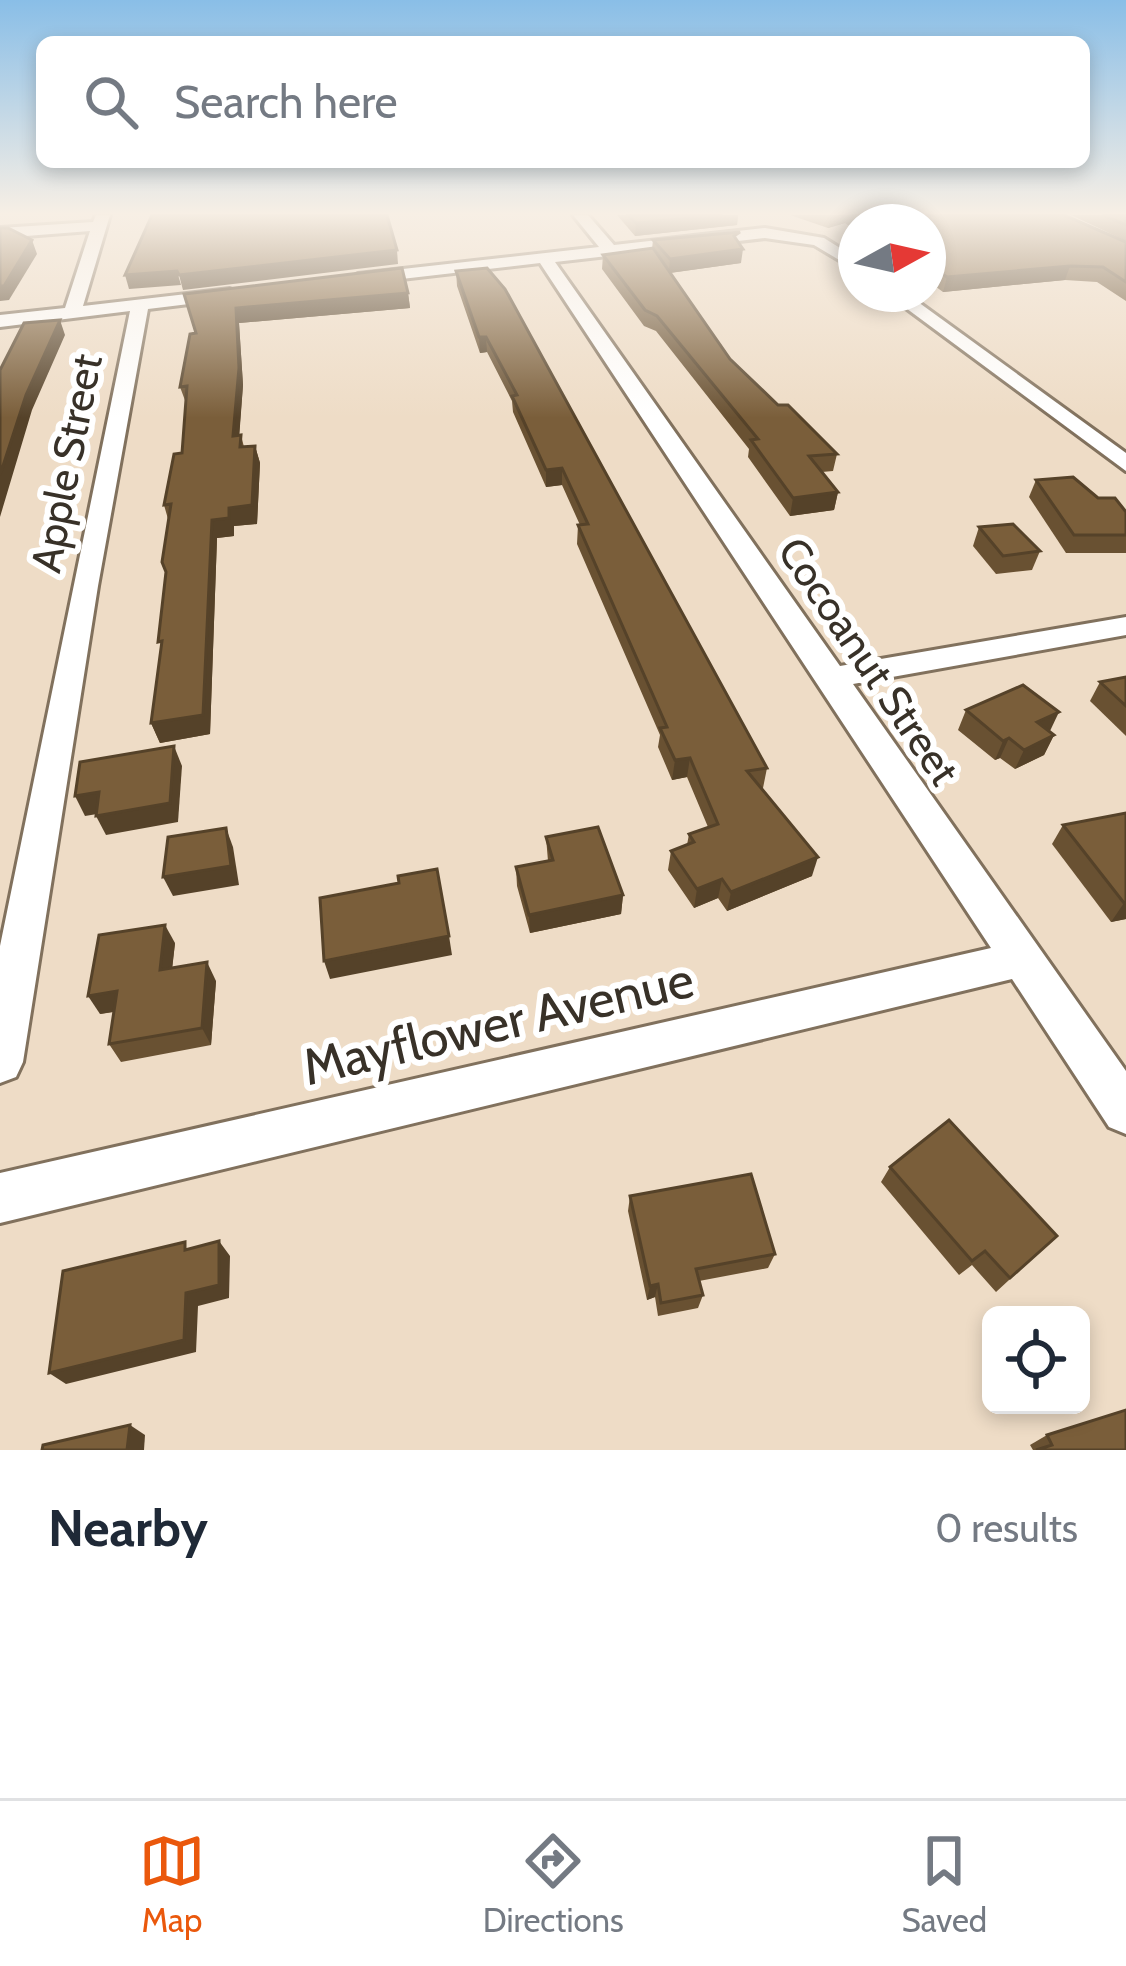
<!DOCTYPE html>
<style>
:root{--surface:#fff;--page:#f6f6f7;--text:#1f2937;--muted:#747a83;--line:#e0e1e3;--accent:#ea580c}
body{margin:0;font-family:Cabin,sans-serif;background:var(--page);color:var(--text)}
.controls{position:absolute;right:36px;bottom:36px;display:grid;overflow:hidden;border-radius:18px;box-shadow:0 6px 18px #0003}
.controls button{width:108px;height:108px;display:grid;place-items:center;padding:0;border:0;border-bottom:3px solid var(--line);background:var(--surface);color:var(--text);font:60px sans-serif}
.compass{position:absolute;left:838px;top:204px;width:108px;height:108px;border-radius:50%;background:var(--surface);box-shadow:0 6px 18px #0003;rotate:82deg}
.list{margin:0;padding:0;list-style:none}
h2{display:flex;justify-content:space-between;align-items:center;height:156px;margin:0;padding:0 48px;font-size:51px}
h2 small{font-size:39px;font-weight:400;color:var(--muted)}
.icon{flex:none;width:66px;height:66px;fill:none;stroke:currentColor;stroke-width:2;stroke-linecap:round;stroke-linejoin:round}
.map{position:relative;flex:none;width:1126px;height:1450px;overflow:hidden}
.search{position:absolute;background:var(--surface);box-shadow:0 6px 18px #0003;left:36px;right:36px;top:36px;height:132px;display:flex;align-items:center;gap:30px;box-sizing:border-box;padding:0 42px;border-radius:18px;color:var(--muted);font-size:45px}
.sheet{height:348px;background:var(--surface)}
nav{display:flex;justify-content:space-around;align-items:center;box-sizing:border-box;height:168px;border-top:3px solid var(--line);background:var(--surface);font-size:33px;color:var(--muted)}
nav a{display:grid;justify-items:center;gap:6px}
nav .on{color:var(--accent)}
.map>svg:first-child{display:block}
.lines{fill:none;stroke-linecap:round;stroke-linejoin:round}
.street-casing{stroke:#81715d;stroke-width:6}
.street{fill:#fff;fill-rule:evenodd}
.wall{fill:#695132}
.shaded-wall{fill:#554229}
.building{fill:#7a5e3a;stroke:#554229;stroke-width:3}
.labels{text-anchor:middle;stroke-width:12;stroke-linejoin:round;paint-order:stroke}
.street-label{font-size:42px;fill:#383128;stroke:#fff}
.near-street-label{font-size:51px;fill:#383128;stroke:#fff}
</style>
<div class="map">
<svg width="1126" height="1450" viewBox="0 0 1126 1450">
<rect width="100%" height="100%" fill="#eedcc6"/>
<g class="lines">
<defs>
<g id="street">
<polygon points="96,215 110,215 83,306 230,289 239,294 230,299 148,309 98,586 23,1062 16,1077 0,1083 0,946 130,311 0,327 0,315 65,308 90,231 0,238 0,228 93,222"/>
<polygon points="573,215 588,215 614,245 765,228 824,238 856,258 856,270 814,245 765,238 555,262 840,666 1126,617 1126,635 853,684 1126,1071 1126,1134 1109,1127 1012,979 0,1223 0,1173 991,948 540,263 358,284 350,279 358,274 599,247"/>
<polygon points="887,294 907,294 1126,453 1126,471"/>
</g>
</defs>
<use href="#street" class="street-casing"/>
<use href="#street" class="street"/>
</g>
<g class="wall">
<polygon points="617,215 738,215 737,225 635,236"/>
<polygon points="790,215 1064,215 1126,242 1126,301 1097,282 1065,280 943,292 928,281 928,222 856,222 856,231 845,223 828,228"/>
<polygon points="1071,215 1126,215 1126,241"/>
<polygon points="653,240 739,243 741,263 670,273 730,359 778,405 837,454 833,471 822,472 838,492 834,510 790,516 748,457 749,449 656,331 644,326 602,269 603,255 652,249"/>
<polygon points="456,271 767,768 763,788 761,788 812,876 727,911 718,898 694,908 668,870 671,851 687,845 689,834 708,827 687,777 672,780 658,747 660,735 577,544 578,525 580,525 562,485 546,487 513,412 512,401 487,352 480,353 457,286"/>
<polygon points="408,293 410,308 239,323 243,385 239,435 241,435 244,447 255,446 260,463 257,524 234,526 234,536 217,538 210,734 160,743 151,723 161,649 166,574 162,562 168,519 164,505 182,453 186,403 180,387 195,333 184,294"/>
<polygon points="1036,480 1098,498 1126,512 1126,553 1066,553 1029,497"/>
<polygon points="979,527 1040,551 1032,570 996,574 973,546"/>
<polygon points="1126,677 1126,736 1090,701 1100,682"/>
<polygon points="966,710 1049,732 1054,735 1044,755 1015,769 1000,758 995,760 958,730"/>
<polygon points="1126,813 1126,919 1111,922 1052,844 1063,825"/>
<polygon points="546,837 623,895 621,914 530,933 517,886 516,867 548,861"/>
<polygon points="175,943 172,968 216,981 211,1045 121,1062 109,1044 114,1012 100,1014"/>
<polygon points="890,1167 1057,1236 996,1292 972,1265 959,1275 881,1182"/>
<polygon points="630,1196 775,1254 768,1268 699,1281 703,1295 698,1308 658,1316 655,1297 647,1300 628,1211"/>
<polygon points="1047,1435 1126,1450 1033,1450 1030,1445"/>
</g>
<g class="shaded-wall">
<polygon points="722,215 738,215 737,225 635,236 636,223"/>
<polygon points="831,215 846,215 845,223 828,228"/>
<polygon points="32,240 37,254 9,300 0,301 0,286"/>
<polygon points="743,249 741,263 669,273 670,259"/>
<polygon points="397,250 398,264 183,290 179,275"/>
<polygon points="1070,266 1065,280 943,292 947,277"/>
<polygon points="177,271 181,285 129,289 125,275"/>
<polygon points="408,293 410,308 239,323 243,385 238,453 233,436 236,308"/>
<polygon points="60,320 65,335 32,410 0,517 0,475 26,395"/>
<polygon points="479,337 486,337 487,352 480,353"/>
<polygon points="255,446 260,463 257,524 234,526 234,536 217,538 210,734 160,743 151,723 212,520 229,508"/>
<polygon points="562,468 562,485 546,487 546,470"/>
<polygon points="838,492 834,510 790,516 793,498"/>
<polygon points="1059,712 1050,731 1037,722"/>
<polygon points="1054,735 1044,755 1015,769 1024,750"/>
<polygon points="1009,738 1000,758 995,760 1003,741"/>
<polygon points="174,746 182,766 178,822 106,835 96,816"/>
<polygon points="690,758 687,777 672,780 675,760"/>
<polygon points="99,792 109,812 85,816 75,796"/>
<polygon points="226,828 233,847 239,885 173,896 163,877"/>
<polygon points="818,857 812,876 727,911 731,892"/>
<polygon points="722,879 718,898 694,908 697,889"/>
<polygon points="623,895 621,914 530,933 529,915"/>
<polygon points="1124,903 1126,903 1126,919 1111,922"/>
<polygon points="165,925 175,943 170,988 160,970"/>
<polygon points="449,936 452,955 330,979 324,961"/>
<polygon points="207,962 216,981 211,1045 202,1028"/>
<polygon points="117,991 128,1009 100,1014 88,996"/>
<polygon points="219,1241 230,1256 229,1298 198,1306 196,1352 66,1384 49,1373 186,1293"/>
<polygon points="658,1284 655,1297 647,1300 650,1286"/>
<polygon points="130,1425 145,1435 144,1450 127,1450"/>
</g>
<g class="building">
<polygon points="152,215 387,215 397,250 179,275 177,271 125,275"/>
<polygon points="628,215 722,215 636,223"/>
<polygon points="854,215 1064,215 1126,242 1126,282 1103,267 1070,266 947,277 928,265 928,222 865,222"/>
<polygon points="1103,215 1126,215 1126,225"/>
<polygon points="0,228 8,228 32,240 4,286 0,286"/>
<polygon points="740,232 734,236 743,249 670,259 653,240"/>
<polygon points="653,248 730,359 778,405 788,405 837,454 809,456 838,492 793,498 751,440 758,439 657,316 645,310 603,255"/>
<polygon points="402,268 408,293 236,308 239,368 233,436 241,435 240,447 255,446 252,505 229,508 229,518 212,520 203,715 151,723 162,641 158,642 166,572 162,562 171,504 164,505 174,454 182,453 187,386 180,387 190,334 196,333 184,294"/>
<polygon points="487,268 505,289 767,768 747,771 818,857 731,892 722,879 697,889 671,851 694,842 689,834 718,824 690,758 675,760 660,728 667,727 578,525 588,524 562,468 546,470 512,396 517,395 486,337 479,337 456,271"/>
<polygon points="60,320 26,395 0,475 0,370 24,323"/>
<polygon points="1073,477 1098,498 1115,498 1126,512 1126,535 1074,535 1036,480"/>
<polygon points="1013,524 1040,551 1003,556 979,527"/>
<polygon points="1126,677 1126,706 1100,682"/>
<polygon points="1023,685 1059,712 1037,722 1054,735 1024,750 1009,738 1003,741 966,710"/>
<polygon points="174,746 170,803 96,816 99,792 75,796 80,762"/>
<polygon points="1126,813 1126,903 1124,903 1063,825"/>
<polygon points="598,827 623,895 529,915 516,867 553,860 546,837"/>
<polygon points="226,828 231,866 163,877 168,837"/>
<polygon points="437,869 449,936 324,961 320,898 399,883 398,876"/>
<polygon points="165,925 160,970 207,962 202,1028 109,1044 117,991 88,996 99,935"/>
<polygon points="949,1120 1057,1236 1010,1278 985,1251 972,1261 890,1167"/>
<polygon points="751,1174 775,1254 696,1269 703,1295 661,1303 658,1284 650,1286 630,1196"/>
<polygon points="219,1241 219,1285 186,1293 184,1340 49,1373 63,1271 185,1242 185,1250"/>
<polygon points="1126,1410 1126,1450 1036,1450 1052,1445 1047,1435"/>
<polygon points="130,1425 127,1450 42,1450 43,1445"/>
</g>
<linearGradient id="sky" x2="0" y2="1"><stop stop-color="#89bee7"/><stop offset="0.51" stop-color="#f7efe5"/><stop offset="1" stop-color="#f7efe5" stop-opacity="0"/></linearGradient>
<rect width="1126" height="418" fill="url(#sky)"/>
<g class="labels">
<g class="street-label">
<text transform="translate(66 463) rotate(-79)" y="15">Apple Street</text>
<text transform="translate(869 661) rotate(56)" y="15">Cocoanut Street</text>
</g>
<g class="near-street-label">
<text transform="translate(498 1023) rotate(-13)" y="18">Mayflower Avenue</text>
</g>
</g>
</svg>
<div class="controls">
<button><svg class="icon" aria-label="locate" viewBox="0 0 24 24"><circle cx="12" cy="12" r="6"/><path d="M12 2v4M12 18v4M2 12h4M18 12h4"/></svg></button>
</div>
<svg class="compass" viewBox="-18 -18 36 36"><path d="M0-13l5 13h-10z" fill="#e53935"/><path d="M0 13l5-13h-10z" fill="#747a83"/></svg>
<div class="search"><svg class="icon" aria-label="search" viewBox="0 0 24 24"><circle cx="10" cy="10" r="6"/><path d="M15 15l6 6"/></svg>Search here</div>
</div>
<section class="sheet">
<h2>Nearby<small>0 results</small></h2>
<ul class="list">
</ul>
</section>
<nav>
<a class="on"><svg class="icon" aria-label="map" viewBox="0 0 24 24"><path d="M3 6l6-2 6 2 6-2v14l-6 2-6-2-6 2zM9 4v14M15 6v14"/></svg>Map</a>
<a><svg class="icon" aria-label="directions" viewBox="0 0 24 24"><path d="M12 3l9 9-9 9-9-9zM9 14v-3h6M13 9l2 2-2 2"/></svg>Directions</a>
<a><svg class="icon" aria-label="saved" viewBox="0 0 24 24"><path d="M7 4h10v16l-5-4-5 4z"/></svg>Saved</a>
</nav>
